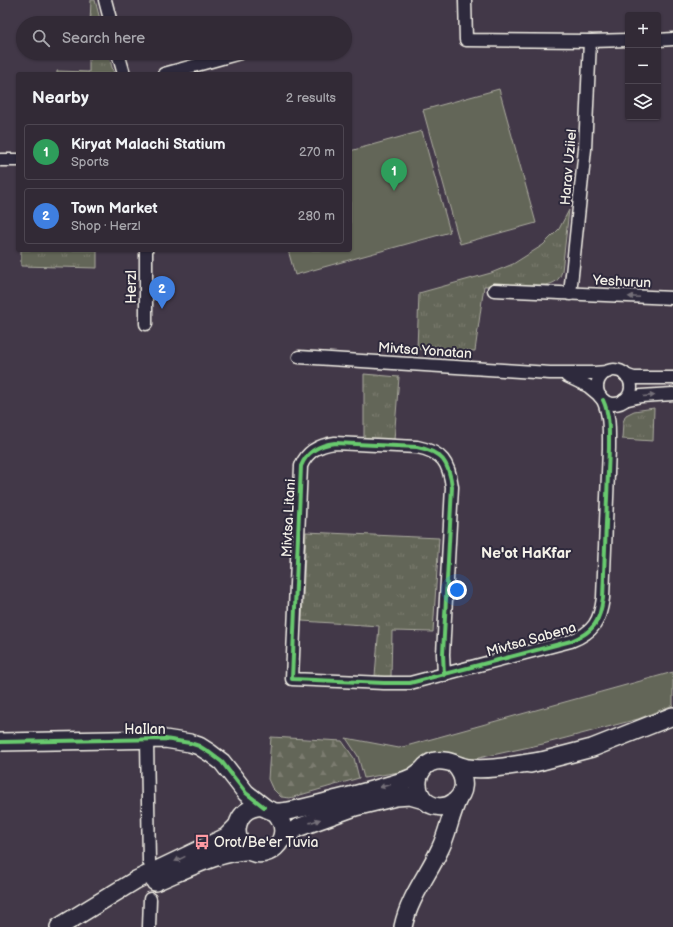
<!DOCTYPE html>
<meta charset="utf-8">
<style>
:root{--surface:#322a36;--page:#3a323e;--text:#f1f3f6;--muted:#a8a7ad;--line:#4d4651;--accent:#8abfa5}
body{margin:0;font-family:"Balsamiq Sans",sans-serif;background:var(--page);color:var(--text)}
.controls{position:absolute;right:12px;top:12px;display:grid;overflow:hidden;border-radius:4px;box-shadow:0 1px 3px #0004}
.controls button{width:36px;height:36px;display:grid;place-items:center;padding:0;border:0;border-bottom:1px solid var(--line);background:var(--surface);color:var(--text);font:20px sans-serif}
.you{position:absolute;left:457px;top:590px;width:14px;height:14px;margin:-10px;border:3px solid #fff;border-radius:50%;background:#1a73e8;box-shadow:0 0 0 6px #1a73e833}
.badge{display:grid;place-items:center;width:26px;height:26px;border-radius:50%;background:var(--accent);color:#fff;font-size:13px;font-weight:700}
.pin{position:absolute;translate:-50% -33px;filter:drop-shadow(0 1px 2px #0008)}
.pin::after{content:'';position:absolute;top:21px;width:14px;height:12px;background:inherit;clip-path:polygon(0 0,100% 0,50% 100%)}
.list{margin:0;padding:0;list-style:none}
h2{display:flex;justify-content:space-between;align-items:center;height:52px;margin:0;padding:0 16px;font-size:17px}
h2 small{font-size:13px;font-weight:400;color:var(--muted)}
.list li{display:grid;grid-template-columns:26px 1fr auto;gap:12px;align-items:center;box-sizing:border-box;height:56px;margin:0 8px 8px;padding:0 8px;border:1px solid var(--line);border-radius:4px}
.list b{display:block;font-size:15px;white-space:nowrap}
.list p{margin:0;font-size:13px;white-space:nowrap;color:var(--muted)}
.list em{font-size:13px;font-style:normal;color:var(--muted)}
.icon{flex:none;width:22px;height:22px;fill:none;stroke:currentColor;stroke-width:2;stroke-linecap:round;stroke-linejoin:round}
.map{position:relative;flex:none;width:673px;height:927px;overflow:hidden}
.search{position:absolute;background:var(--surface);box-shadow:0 1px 3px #0004;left:16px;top:16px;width:336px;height:44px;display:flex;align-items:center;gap:10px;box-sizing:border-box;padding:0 14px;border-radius:22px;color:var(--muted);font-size:15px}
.panel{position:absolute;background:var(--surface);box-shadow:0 1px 3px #0004;left:16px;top:72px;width:336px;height:180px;border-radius:4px}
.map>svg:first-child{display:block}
.green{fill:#646658;stroke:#acaca0}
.forest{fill:url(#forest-firs);stroke:#acaca0}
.park{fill:url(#park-tufts);stroke:#acaca0}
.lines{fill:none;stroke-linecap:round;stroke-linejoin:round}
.street-casing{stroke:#f4f1e8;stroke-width:15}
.secondary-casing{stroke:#f4f1e8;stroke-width:20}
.street{stroke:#2f2a3d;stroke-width:12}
.secondary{stroke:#2f2a3d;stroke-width:17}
.cycleway-casing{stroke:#2f2a3d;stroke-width:6}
.cycleway{stroke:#67ca6e;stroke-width:4}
.oneway{fill:#747079}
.labels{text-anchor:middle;stroke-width:4;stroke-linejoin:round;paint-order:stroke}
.street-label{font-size:14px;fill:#f4f1e8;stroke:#2f2a3d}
.poi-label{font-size:14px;fill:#f4f1e8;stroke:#2f2a3d;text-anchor:start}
.neighbourhood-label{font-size:15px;font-weight:bold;fill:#f4f1e8;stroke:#2f2a3d}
</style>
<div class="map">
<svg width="673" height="927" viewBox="0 0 673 927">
<defs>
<pattern id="forest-firs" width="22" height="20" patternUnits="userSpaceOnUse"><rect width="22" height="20" fill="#646658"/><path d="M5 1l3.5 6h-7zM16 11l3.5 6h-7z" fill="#7b7c70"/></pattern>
<pattern id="park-tufts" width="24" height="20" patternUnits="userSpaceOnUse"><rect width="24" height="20" fill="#646658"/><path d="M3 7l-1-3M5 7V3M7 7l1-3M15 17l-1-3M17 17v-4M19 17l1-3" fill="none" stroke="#7b7c70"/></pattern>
</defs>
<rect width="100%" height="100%" fill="#423848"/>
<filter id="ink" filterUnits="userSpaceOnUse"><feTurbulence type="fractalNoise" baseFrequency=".025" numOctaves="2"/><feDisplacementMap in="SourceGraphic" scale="8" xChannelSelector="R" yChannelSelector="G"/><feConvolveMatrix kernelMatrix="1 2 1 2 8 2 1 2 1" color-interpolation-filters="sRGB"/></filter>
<g filter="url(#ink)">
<g class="green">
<polygon points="499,89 536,223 460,244 423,110"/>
<polygon points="422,131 450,232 295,275 288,250 350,250 350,151"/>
<polygon points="673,672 673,705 638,719 543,744 474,759 364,778 358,756 346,738 399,748"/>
</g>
<polygon class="forest" points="271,737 342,741 354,758 359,778 290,798 281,797 272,788 268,779"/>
<g class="park">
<polygon points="91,0 95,0 101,23 90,23"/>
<polygon points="89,53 108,53 114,74 57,74 57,71 89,72"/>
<path d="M569 210 562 271C559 281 555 283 546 285L484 286 475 351 417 349 419 293 491 273 513 264 543 245 559 229Z"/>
<polygon points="21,250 97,250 97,268 21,266"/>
<polygon points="364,374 399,377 394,440 364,438"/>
<polygon points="654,408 653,441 622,439 623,422 626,415 634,411"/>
<polygon points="306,532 439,538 433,632 392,631 391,677 375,676 379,626 302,621"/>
</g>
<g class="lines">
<defs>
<g id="street">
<polyline points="105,0 111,23"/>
<polyline points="465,0 466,40 590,41 628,40"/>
<polyline points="658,40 673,39"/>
<polyline points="118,53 124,74"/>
<polyline points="164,74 240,53"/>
<polyline points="0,160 18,160"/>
<polyline points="146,250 146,324"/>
<polyline points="494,290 673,298"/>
<polyline points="570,294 585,149 590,41"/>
<polyline points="299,357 550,373 594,373 607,372"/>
<circle cx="614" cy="387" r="17"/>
<polyline points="625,375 634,378 673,378"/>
<polyline points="567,376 588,386 600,396"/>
<polyline points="624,400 641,396 673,394"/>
<path d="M444 675 443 654 452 487C449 462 442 452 417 447L335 443C319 445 307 451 301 466L292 679 384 683H410L571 641C594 632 600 621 603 598L609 448C609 431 610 415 603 400"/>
<polyline points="147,740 149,862"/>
<polyline points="149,927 150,899"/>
</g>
<g id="secondary">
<polyline points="0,742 165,739 190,743 199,746 210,753 222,762 246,793 264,807"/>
<polyline points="530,764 592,748 673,716"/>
<path d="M455 765C481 794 440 822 422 797 418 791 417 783 419 776 422 769 428 762 436 761 448 759 457 766 468 768 490 771 518 764 541 761"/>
<path d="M275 812C299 839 262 868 243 846 232 834 237 813 253 808 264 804 267 811 276 812 280 812 284 812 288 811 305 808 322 803 338 799 361 793 384 787 406 780L413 777 421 771"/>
<polyline points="281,840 297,828 355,807 396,797 410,796 424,800"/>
<path d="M155 882C180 872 224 849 250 851"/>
<polyline points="59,927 136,880 226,837 237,826"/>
<path d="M403 927C409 898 428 875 440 849 448 833 450 816 458 799"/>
</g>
</defs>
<use href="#street" class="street-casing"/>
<use href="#secondary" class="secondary-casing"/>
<use href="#street" class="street"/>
<use href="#secondary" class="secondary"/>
<defs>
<g id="cycleway">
<path d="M444 675 443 654 452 487C449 462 442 452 417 447L335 443C319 445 307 451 301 466L292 679 384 683H410L571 641C594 632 600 621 603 598L609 448C609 431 610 415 603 400"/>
<polyline points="0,742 165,739 190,743 199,746 210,753 222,762 246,793 264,807"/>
</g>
</defs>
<use href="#cycleway" class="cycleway-casing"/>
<use href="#cycleway" class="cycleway"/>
</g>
<defs><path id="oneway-solid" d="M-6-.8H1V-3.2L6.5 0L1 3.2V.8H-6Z"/></defs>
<g class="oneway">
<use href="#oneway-solid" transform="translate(634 297) rotate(-177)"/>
<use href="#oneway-solid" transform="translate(649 396) rotate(-5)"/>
<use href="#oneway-solid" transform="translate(385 786) rotate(165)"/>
<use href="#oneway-solid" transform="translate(315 821) rotate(-19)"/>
<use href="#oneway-solid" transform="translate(180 859) rotate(154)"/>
</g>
</g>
<defs>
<symbol id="bus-bare" viewBox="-9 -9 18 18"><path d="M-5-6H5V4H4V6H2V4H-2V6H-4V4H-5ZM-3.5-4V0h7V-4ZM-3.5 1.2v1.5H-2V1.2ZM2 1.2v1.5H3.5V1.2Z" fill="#ff9aa2" stroke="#2f2a3d" stroke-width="2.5" paint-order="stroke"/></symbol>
</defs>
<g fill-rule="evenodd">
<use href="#bus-bare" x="191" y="831" width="22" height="22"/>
</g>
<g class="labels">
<g class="street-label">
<text transform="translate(568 167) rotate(-85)" y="5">Harav Uziiel</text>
<text transform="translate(622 281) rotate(3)" y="5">Yeshurun</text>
<text transform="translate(131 287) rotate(-90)" y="5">Herzl</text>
<text transform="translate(425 350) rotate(4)" y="5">Mivtsa Yonatan</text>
<text transform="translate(288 518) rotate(-87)" y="5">Mivtsa Litani</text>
<text transform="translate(531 639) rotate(-16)" y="5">Mivtsa Sabena</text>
<text x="145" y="734">HaIlan</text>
</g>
<g class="poi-label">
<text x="214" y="847">Orot/Be'er Tuvia</text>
</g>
<g class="neighbourhood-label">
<text x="526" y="558">Ne'ot HaKfar</text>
</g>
</g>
</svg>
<div class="controls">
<button>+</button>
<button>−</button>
<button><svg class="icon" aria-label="layers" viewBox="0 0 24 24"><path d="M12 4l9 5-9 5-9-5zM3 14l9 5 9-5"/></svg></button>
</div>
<div class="you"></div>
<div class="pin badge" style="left:394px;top:191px;background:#2e9e5b">1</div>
<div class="pin badge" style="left:162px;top:309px;background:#3f7fe0">2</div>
<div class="search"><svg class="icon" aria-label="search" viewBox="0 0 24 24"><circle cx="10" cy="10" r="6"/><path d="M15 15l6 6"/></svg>Search here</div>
<section class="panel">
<h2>Nearby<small>2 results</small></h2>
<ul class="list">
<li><span class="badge" style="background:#2e9e5b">1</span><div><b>Kiryat Malachi Statium</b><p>Sports</p></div><em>270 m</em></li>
<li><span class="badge" style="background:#3f7fe0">2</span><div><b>Town Market</b><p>Shop · Herzl</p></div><em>280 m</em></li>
</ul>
</section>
</div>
